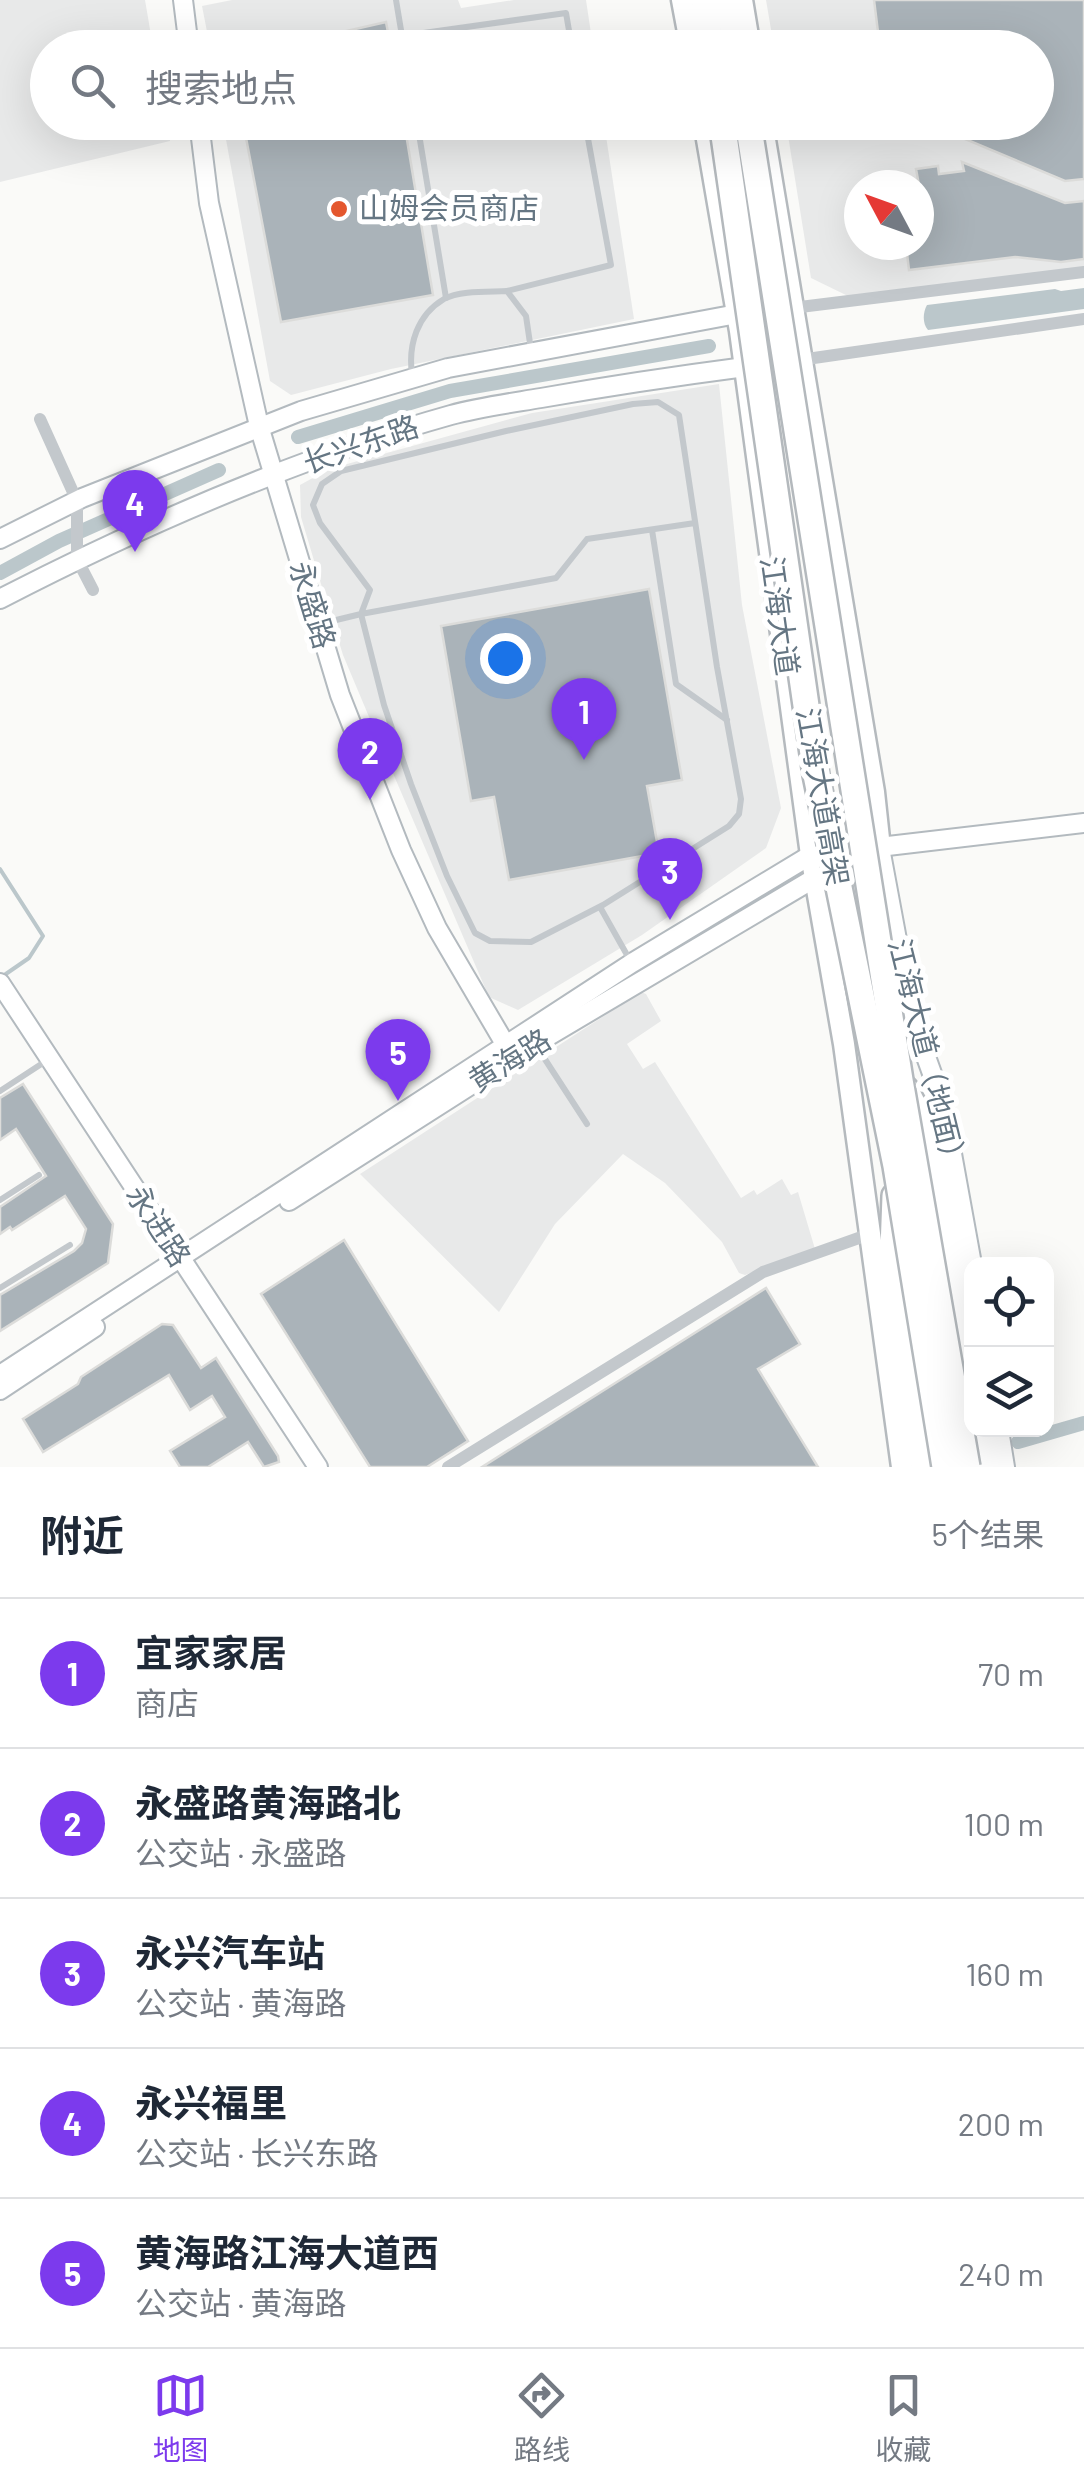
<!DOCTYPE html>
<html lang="zh">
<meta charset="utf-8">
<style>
:root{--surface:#fff;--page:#f2f2f3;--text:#1f2937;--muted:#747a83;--line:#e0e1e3;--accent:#7c3aed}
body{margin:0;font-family:Barlow,"Noto Sans SC",sans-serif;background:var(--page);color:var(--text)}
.controls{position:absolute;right:30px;bottom:30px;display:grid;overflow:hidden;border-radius:20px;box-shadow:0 10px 40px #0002}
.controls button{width:90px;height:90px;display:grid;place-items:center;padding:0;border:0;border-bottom:2px solid var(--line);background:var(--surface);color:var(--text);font:50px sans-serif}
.compass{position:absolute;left:844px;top:170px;width:90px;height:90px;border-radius:50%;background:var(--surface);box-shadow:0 10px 40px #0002;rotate:311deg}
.you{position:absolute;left:505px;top:658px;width:35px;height:35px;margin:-25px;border:8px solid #fff;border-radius:50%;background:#1a73e8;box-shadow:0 0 0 15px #1a73e833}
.badge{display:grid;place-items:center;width:65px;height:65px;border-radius:50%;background:var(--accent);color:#fff;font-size:32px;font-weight:700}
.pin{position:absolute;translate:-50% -82px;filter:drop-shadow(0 2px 5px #0008)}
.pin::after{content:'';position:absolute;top:52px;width:35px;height:30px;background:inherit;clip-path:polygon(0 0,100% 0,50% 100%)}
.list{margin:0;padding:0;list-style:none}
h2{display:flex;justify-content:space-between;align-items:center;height:130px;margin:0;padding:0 40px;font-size:42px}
h2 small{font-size:32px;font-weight:400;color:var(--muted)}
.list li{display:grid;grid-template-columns:65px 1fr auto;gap:30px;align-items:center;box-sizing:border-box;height:150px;padding:0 40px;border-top:2px solid var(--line)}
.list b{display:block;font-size:38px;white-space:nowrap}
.list p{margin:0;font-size:32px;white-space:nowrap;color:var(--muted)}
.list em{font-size:32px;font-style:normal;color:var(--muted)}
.icon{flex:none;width:55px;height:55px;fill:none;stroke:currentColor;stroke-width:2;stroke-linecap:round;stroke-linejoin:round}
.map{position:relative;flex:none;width:1084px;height:1467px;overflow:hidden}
.search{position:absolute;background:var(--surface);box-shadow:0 10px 40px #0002;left:30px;right:30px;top:30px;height:110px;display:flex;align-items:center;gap:25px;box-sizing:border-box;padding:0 35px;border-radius:55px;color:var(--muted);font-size:38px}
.sheet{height:880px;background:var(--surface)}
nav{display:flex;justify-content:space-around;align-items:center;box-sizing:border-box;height:140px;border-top:2px solid var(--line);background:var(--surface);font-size:28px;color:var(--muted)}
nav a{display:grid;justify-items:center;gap:5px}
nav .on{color:var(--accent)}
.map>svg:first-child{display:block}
.built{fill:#e8e9e9;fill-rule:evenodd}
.water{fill:#bbc7cb}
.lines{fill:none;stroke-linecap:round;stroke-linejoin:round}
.stream{stroke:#bbc7cb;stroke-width:4}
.canal{stroke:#bbc7cb;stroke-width:14}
.building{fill:#aab3b9;stroke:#dcdcda;stroke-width:2.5}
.secondary-casing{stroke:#b3babf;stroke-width:22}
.primary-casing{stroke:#b5babe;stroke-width:25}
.highway-casing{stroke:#b4b9bd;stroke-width:30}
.lane{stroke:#c3c8cc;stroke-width:6}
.street{stroke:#c3c8cc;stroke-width:12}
.secondary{stroke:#fff;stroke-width:18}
.primary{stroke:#fff;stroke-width:20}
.highway{stroke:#fff;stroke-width:25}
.highway-bridge-casing{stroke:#b4b9bd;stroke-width:30;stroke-linecap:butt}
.highway-bridge{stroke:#fff;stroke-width:25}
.poi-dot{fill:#e4572e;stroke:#fff;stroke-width:4}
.labels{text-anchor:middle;stroke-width:10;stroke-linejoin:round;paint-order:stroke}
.poi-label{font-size:30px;fill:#657683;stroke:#fff;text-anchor:start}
.street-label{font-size:30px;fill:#657683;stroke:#fff}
</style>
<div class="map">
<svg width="1084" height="1467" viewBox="0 0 1084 1467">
<rect width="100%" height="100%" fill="#fafaf8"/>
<g class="built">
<polygon points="0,0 145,0 153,47 48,48 48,122 166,123 170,141 0,182"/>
<polygon points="232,0 458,0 461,8 514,0 586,0 593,47 210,47 202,6"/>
<path d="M766 0H1084V268L852 298 811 278 786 123 1036 122V48L774 47ZM859 185H919V245H859Z"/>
<polygon points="223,123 604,123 634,319 391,369 291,395 270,381"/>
<polygon points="719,384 742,605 781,808 766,848 642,935 518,1010 489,997 380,743 343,655 324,594 301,517 300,485 329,469 532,413"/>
<polygon points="641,992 646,994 661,1021 627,1044 643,1069 655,1062 741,1198 754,1190 757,1195 782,1179 791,1195 798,1192 815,1249 745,1275 739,1273 722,1242 665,1183 623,1154 555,1224 499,1312 360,1174"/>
</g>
<path class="water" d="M1084 288V309L928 330C922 323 923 312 927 305L1055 289 1061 291Z"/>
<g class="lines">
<polyline class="stream" points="0,869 43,936 29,958 0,978"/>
<g class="canal">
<polyline points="298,437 450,391 709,346"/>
<polyline points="0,573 59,541 219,470"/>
<polyline points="1018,1442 1084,1423"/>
</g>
</g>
<g class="building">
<polygon points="874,0 1084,0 1084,179 1065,181 939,128 891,135 889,122 1036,122 1036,48 880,48"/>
<polygon points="386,22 391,48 295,48 294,43"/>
<polygon points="243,122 404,122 433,295 281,322"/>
<polygon points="962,162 1065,203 1084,201 1084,259 1061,262 1015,257 909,270 906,245 919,245 919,185 916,169 938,166 939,174 964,171"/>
<polygon points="649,589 682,780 647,786 659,853 509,880 494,797 471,801 441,626"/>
<polygon points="23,1084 113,1224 108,1263 0,1331 0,1295 74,1251 82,1243 86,1229 65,1196 12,1230 10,1227 0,1234 0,1207 46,1176 16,1129 0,1140 0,1098"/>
<polygon points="344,1240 468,1441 427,1467 370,1467 261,1294"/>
<polygon points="766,1288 800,1344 758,1369 818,1467 482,1467"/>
<polygon points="162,1324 173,1325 201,1368 216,1358 278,1456 279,1462 264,1467 248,1442 208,1467 180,1467 170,1451 225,1417 212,1396 190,1410 169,1375 43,1452 23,1419 78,1384 81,1377"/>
</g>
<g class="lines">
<defs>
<g id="secondary">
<polyline points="183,0 189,48"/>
<polyline points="199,122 209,203 259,426 340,695 401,850 437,928 511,1054"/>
<polyline points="0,539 82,498 301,411 448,368 737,314"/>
<path d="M0 599C145 524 294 459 451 415 480 407 511 403 541 398 609 386 676 376 745 367"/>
<polyline points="880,848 911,1015 943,1104 972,1264"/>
<polyline points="0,983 318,1467"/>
<polyline points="289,1201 535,1044 825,872"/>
<polyline points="0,1375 632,963 811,855 1084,823"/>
<polyline points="0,1390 95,1327"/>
<polyline points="999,1430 1005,1467"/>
</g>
<g id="primary">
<polyline points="682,0 691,48"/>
<polyline points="742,0 750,48"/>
<polyline points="704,122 740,331 811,855 844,1044 902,1467"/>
<polyline points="762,122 874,792 880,848"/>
</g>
<g id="highway">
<polyline points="704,0 711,48"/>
<polyline points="728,0 736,48"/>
<polyline points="905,1089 936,1150 972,1358"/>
<polyline points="895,1196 892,1275 924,1467"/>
<polyline points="984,1430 990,1467"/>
</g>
</defs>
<use href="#secondary" class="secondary-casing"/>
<use href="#primary" class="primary-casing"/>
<use href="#highway" class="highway-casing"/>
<g class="lane">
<polyline points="396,0 404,48"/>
<polyline points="402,36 566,13 572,48"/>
<polyline points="417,122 446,298"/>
<polyline points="507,291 611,265 585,122"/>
<path d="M412 374C408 345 417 315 444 299 460 290 490 292 507 291L526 316 531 350"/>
<polyline points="652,530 676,684 727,720"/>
<polyline points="332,621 361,614 370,590 320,523 313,505 322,484 341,471 506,431 633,404 658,402 679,415 717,667 741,799 739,814 729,826 603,905 531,942 490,941 475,933 447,876 411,784 384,705 361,614 556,578 587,539 695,523"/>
<polyline points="600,907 631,962"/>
<polyline points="537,1047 587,1124"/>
<polyline points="0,1091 49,1059"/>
<polyline points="0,1200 39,1175"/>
<polyline points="0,1288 70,1245"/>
</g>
<g class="street">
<polyline points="792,308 1084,272"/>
<polyline points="800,360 1084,319"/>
<polyline points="40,419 77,501 77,559 93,590"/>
<polyline points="448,1467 763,1272 870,1234"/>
</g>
<use href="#secondary" class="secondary"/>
<use href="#primary" class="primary"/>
<use href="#highway" class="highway"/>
<defs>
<g id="highway-bridge">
<polyline points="722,122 816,775 896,1166 945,1467"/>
<polyline points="748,122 900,1080 967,1467"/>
</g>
</defs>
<use href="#highway-bridge" class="highway-bridge-casing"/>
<use href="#highway-bridge" class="highway-bridge"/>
</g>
<circle class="poi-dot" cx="339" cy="209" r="10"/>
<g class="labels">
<g class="poi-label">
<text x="359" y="219">山姆会员商店</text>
</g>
<g class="street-label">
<text transform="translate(361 445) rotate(-19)" y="10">长兴东路</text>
<text transform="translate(312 605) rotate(73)" y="10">永盛路</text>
<text transform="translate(779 616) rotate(82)" y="10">江海大道</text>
<text transform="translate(822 797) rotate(80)" y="10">江海大道高架</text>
<text transform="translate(927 1056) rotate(76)" y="10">江海大道（地面）</text>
<text transform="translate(510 1061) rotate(-32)" y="10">黄海路</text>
<text transform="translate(158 1226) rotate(57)" y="10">永进路</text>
</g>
</g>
</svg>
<div class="controls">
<button><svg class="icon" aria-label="locate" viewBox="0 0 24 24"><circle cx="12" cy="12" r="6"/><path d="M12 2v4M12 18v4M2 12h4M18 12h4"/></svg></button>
<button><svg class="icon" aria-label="layers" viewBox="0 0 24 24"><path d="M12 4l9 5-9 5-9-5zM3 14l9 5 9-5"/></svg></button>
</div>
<svg class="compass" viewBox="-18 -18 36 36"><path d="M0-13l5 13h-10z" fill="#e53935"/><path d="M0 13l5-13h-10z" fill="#747a83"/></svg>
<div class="you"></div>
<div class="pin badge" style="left:584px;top:760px">1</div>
<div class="pin badge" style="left:370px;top:800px">2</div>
<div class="pin badge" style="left:670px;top:920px">3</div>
<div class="pin badge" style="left:135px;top:552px">4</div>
<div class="pin badge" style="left:398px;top:1101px">5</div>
<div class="search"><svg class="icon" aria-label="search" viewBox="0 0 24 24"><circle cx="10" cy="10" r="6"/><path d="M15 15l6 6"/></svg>搜索地点</div>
</div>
<section class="sheet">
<h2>附近<small>5个结果</small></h2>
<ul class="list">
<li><span class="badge">1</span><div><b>宜家家居</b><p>商店</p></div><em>70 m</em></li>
<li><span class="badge">2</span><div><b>永盛路黄海路北</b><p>公交站 · 永盛路</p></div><em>100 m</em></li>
<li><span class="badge">3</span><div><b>永兴汽车站</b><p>公交站 · 黄海路</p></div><em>160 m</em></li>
<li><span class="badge">4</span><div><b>永兴福里</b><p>公交站 · 长兴东路</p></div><em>200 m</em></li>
<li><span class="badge">5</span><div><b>黄海路江海大道西</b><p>公交站 · 黄海路</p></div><em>240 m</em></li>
</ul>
</section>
<nav>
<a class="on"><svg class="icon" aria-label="map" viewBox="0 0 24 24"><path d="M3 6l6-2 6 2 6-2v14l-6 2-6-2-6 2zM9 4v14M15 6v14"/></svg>地图</a>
<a><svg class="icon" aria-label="directions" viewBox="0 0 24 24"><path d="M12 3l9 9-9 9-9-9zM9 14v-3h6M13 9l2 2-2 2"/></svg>路线</a>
<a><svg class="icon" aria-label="saved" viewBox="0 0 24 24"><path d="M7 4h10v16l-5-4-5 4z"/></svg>收藏</a>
</nav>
